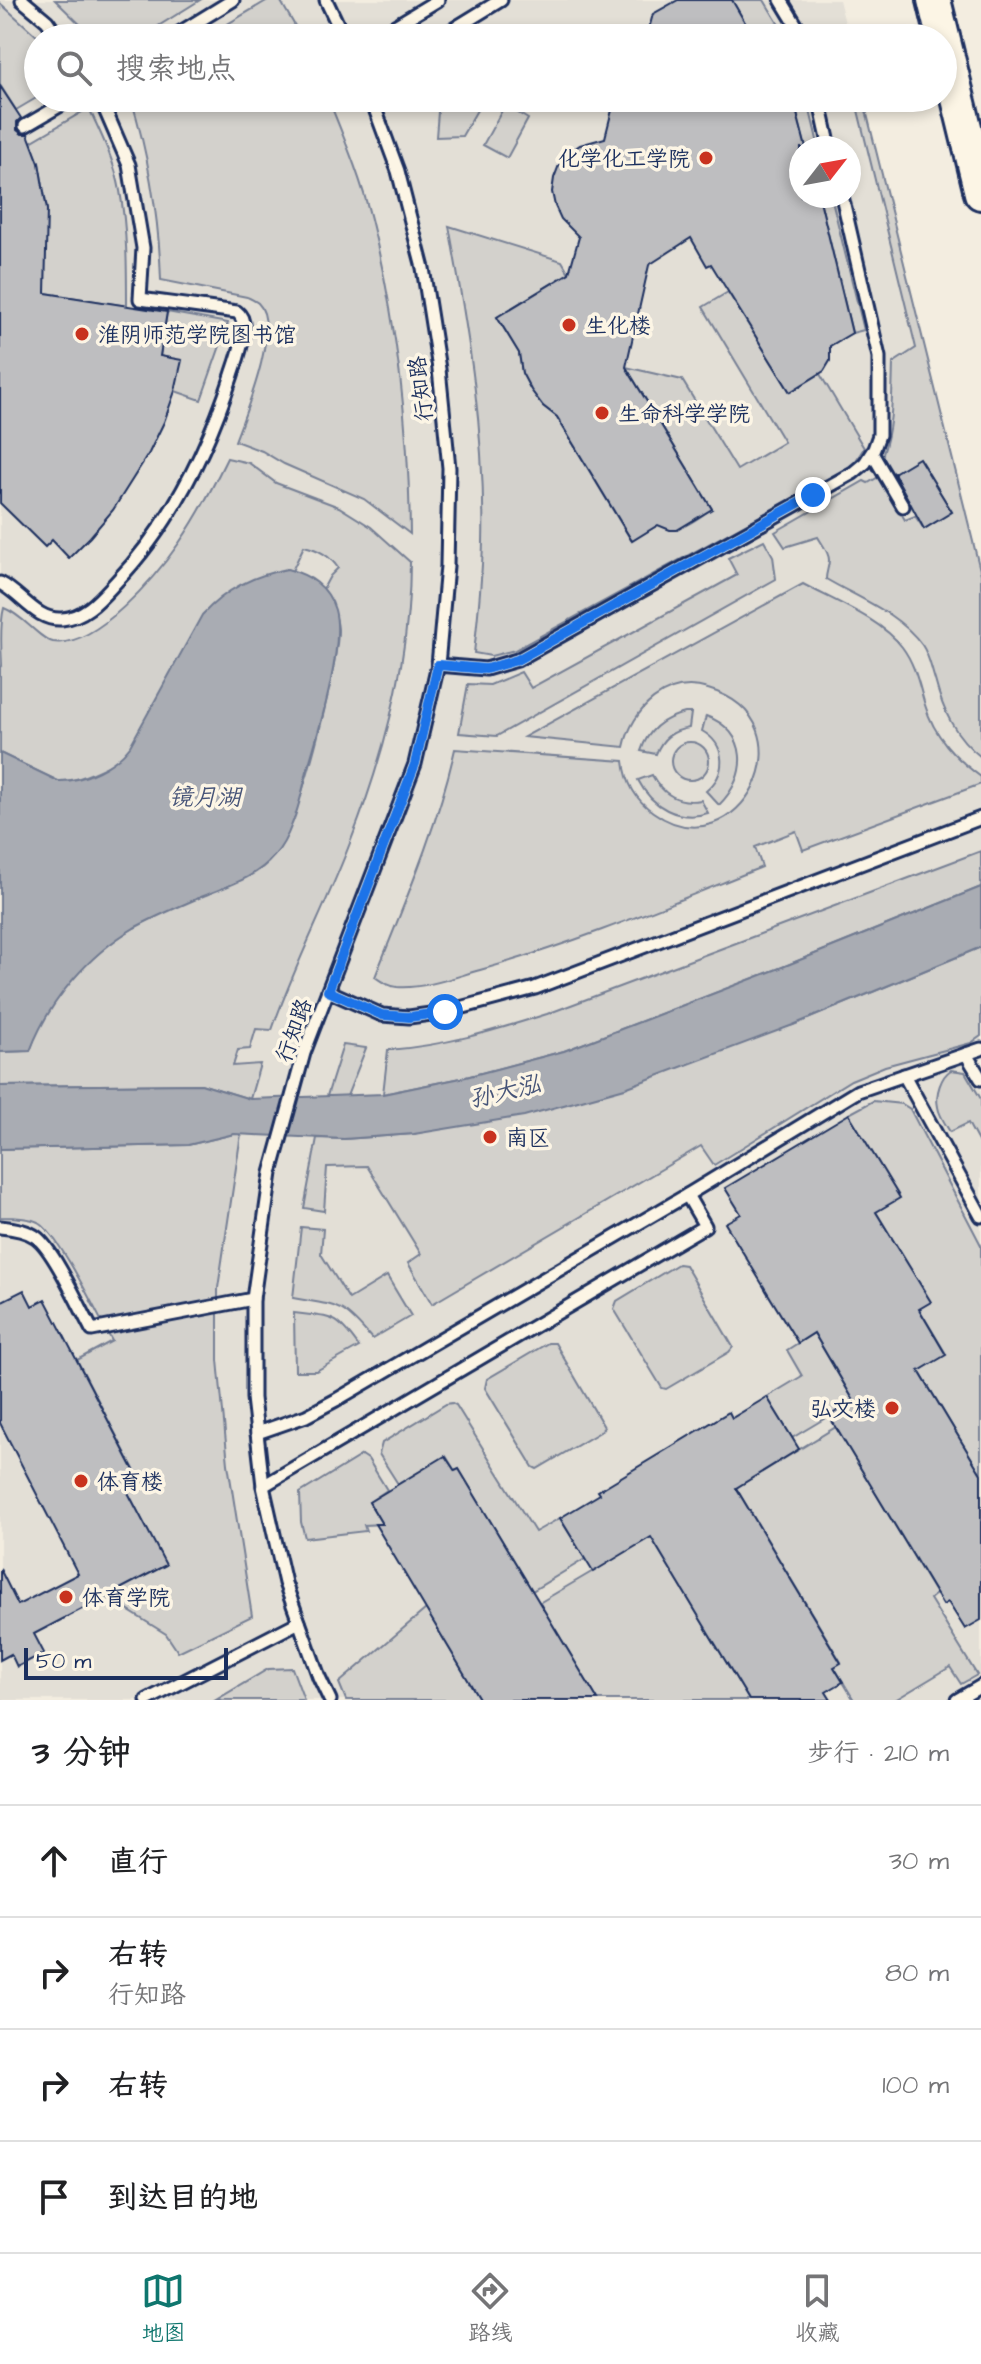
<!DOCTYPE html>
<html lang="zh">
<meta charset="utf-8">
<style>
:root{--surface:#fff;--page:#f2f2f2;--text:#202124;--muted:#757577;--line:#e0e0e0;--accent:#0f766e}
body{margin:0;font-family:"Architects Daughter","LXGW WenKai TC",sans-serif;background:var(--page);color:var(--text)}
.compass{position:absolute;left:789px;top:136px;width:72px;height:72px;border-radius:50%;background:var(--surface);box-shadow:0 4px 12px #0003;rotate:59deg}
.scale{position:absolute;left:24px;bottom:20px;width:204px;box-sizing:border-box;padding-left:8px;border:4px solid #1b2f5e;border-top:0;font-size:22px;line-height:28px;white-space:nowrap;color:#1b2f5e;-webkit-text-stroke:6px #fcf5e5;paint-order:stroke}
.stop{position:absolute;width:24px;height:24px;margin:-18px;border:6px solid #1a73e8;border-radius:50%;background:#fff}
.stop.end{background:#1a73e8;border-color:#fff;box-shadow:0 2px 8px #0008}
.list{margin:0;padding:0;list-style:none}
h2{display:flex;justify-content:space-between;align-items:center;height:104px;margin:0;padding:0 32px;font-size:34px}
h2 small{font-size:26px;font-weight:400;color:var(--muted)}
.list li{display:grid;grid-template-columns:52px 1fr auto;gap:24px;align-items:center;box-sizing:border-box;height:112px;padding:0 32px;border-top:2px solid var(--line)}
.list b{display:block;font-size:30px;white-space:nowrap}
.list p{margin:0;font-size:26px;white-space:nowrap;color:var(--muted)}
.list em{font-size:26px;font-style:normal;color:var(--muted)}
.icon{flex:none;width:44px;height:44px;fill:none;stroke:currentColor;stroke-width:2;stroke-linecap:round;stroke-linejoin:round}
.map{position:relative;flex:none;width:981px;height:1700px;overflow:hidden}
.search{position:absolute;background:var(--surface);box-shadow:0 4px 12px #0003;left:24px;right:24px;top:24px;height:88px;display:flex;align-items:center;gap:20px;box-sizing:border-box;padding:0 28px;border-radius:44px;color:var(--muted);font-size:30px}
.sheet{height:552px;background:var(--surface)}
nav{display:flex;justify-content:space-around;align-items:center;box-sizing:border-box;height:112px;border-top:2px solid var(--line);background:var(--surface);font-size:22px;color:var(--muted)}
nav a{display:grid;justify-items:center;gap:4px}
nav .on{color:var(--accent)}
.map>svg:first-child{display:block}
.built{fill:#e3dfd6;fill-rule:evenodd}
.green{fill:#d3d1cc;stroke:#778095;stroke-width:2}
.water{fill:#a9acb3;stroke:#707a91;stroke-width:2}
.building{fill:#bebec0;stroke:#1b2f5e;stroke-width:2}
.lines{fill:none;stroke-linecap:round;stroke-linejoin:round}
.service-casing{stroke:#1b2f5e;stroke-width:17}
.secondary-casing{stroke:#1b2f5e;stroke-width:38}
.service{stroke:#fcf5e5;stroke-width:11}
.secondary{stroke:#fcf5e5;stroke-width:32}
.route{stroke:#1a73e8;stroke-width:10}
.poi-dot{fill:#c8321e;stroke:#fcf5e5;stroke-width:3}
.labels{text-anchor:middle;stroke-width:7;stroke-linejoin:round;paint-order:stroke}
.poi-label{font-size:22px;fill:#1b2f5e;stroke:#fcf5e5;text-anchor:start}
.street-label{font-size:22px;fill:#1b2f5e;stroke:#fcf5e5}
.water-label{font-size:24px;font-style:italic;fill:#465478;stroke:#fcf5e5}
</style>
<div class="map">
<svg width="981" height="1700" viewBox="0 0 981 1700">
<rect width="100%" height="100%" fill="#f3ede0"/>
<filter id="ink" filterUnits="userSpaceOnUse"><feTurbulence type="fractalNoise" baseFrequency=".0125" numOctaves="2"/><feDisplacementMap in="SourceGraphic" scale="16" xChannelSelector="R" yChannelSelector="G"/><feConvolveMatrix kernelMatrix="1 2 1 2 8 2 1 2 1" color-interpolation-filters="sRGB"/></filter>
<g filter="url(#ink)">
<path class="built" d="M0 0H839L849 38H38V98H863L981 574V1700H0ZM801 148H849V196H801Z"/>
<g class="green">
<polygon points="55,0 200,0 139,38 94,38"/>
<polygon points="268,0 280,0 302,38 204,38"/>
<polygon points="732,0 764,0 787,38 754,38"/>
<polygon points="0,3 39,38 38,97 16,110 0,85"/>
<path d="M131 98H328C344 138 361 178 371 219 397 322 409 428 410 534L364 499 284 464 262 451 235 441C245 414 282 326 258 303 257 302 248 297 247 297L161 280C159 218 149 158 131 98Z"/>
<polygon points="443,98 484,98 462,136 436,137 438,112"/>
<polygon points="793,98 807,98 819,148 806,148"/>
<path d="M855 98H863L981 574V757C955 737 943 711 935 680 931 668 929 655 922 645 899 613 858 598 826 579 826 572 829 567 829 560 829 552 822 544 818 537L785 547 775 532 864 481 868 483 880 476 905 520 915 516 924 529 952 512 919 458 891 475 882 457C893 426 892 395 893 363L916 348Z"/>
<polygon points="505,105 528,119 507,158 483,145"/>
<path d="M89 108C101 134 115 162 120 191 127 229 127 267 127 306L3 286 47 210 39 163 31 142Z"/>
<polygon points="819,196 831,196 864,330 852,333"/>
<path d="M449 226 562 261 569 273 497 317 519 353 522 373 531 390 543 406 557 417 631 540 660 524C678 537 695 519 712 509L626 367 682 380 737 470 784 442 703 307 728 292 790 392 820 374 864 448 853 465 515 650 491 656 474 653C478 616 482 580 483 543 486 436 468 331 449 226Z"/>
<polygon points="167,312 228,323 201,400 175,391 160,356"/>
<path d="M227 458 249 463 276 483 339 507 371 527 410 562C410 658 385 754 350 843 326 906 294 966 272 1030L256 1029 250 1049 238 1050 233 1066 260 1064 250 1099 201 1084 0 1086V1052L30 1051C34 1040 38 1028 44 1017 65 983 99 948 134 928 160 913 188 900 215 886 228 880 266 864 274 856 297 834 339 663 338 629 337 617 331 599 323 589L330 576 338 568C330 556 318 549 304 546L292 571 286 569 117 762C98 770 79 782 58 781L0 753V667L2 665C1 648 0 623 4 608 23 615 39 639 53 642 95 649 157 575 179 543 198 516 213 487 227 458Z"/>
<polygon points="764,540 773,556 776,579 497,736 459,733 468,684 490,685 521,672 531,688 737,575 728,558"/>
<path d="M803 584C834 601 881 619 902 647 915 664 919 685 925 705 934 736 955 758 981 777V784L803 850 796 831 755 847 762 867C669 904 577 943 480 970 455 977 424 989 397 987 388 986 382 982 375 977 405 902 437 828 455 749L624 761C626 782 636 800 653 812 738 874 818 721 708 689 667 676 632 709 624 747L524 737Z"/>
<path d="M685 713H691L689 728C672 731 662 738 656 754L641 751C648 729 663 718 685 713Z"/>
<path d="M706 716C749 731 749 776 719 805L706 791C727 774 727 745 702 731Z"/>
<circle cx="690" cy="761" r="19"/>
<path d="M652 775C663 795 678 804 701 800L708 813C678 822 652 807 638 780Z"/>
<path d="M981 851V887L780 968 564 1051 466 1077 383 1094 388 1050C444 1046 493 1031 547 1014Z"/>
<polygon points="981,947 981,1036 971,1043 885,1066 851,1080 714,1165 701,1146 432,1304 408,1263 421,1254 367,1166 327,1167 324,1211 304,1208 317,1138 344,1139 414,1134 793,1025"/>
<polygon points="343,1045 366,1048 347,1096 327,1096"/>
<path d="M951 1070 965 1072 981 1099V1147L968 1123 950 1132C946 1125 939 1115 938 1107 935 1094 941 1076 951 1070Z"/>
<polygon points="873,1101 902,1104 910,1109 981,1245 981,1474 919,1371 946,1354 919,1309 930,1302 876,1212 899,1198 849,1114"/>
<path d="M234 1134H241L218 1288V1360L228 1464 252 1616 178 1652 166 1634 105 1596 165 1564 124 1485 138 1477 77 1360 112 1341C98 1316 60 1235 38 1222 28 1217 11 1217 0 1217V1149L188 1145Z"/>
<path d="M301 1227 323 1229 321 1254 349 1299 387 1276 411 1316 372 1339C342 1303 339 1306 293 1298Z"/>
<polygon points="678,1264 685,1265 733,1347 729,1352 666,1389 662,1388 614,1309 617,1301"/>
<path d="M294 1313C333 1318 335 1313 359 1347L316 1371H295Z"/>
<polygon points="814,1333 854,1401 792,1438 767,1397 802,1376 787,1350"/>
<polygon points="548,1343 555,1343 604,1427 600,1432 537,1469 533,1467 485,1388 487,1379"/>
<polygon points="452,1403 456,1405 535,1532 560,1518 585,1559 532,1591 459,1469 455,1471 446,1456 398,1484 379,1454 382,1443 446,1404"/>
<polygon points="836,1427 936,1594 930,1599 977,1675 961,1684 950,1667 895,1700 854,1700 834,1667 841,1662 736,1488"/>
<polygon points="362,1455 368,1459 387,1490 369,1502 382,1524 364,1525 366,1531 305,1538 301,1522 300,1493"/>
<polygon points="651,1537 749,1700 598,1700 539,1603"/>
<polygon points="426,1609 480,1700 346,1700 339,1683"/>
<polygon points="292,1668 304,1700 216,1700 268,1669"/>
</g>
<g class="water">
<path d="M287 569C310 575 328 586 335 610 345 647 318 733 307 771 303 789 299 808 292 824 288 835 282 847 274 856 256 878 227 886 201 897 178 907 156 916 134 928 88 955 49 1001 30 1051L0 1052V753L58 781C84 782 115 766 130 746L202 615C226 589 252 576 287 569Z"/>
<polygon points="981,887 981,947 793,1025 625,1088 524,1116 414,1134 344,1139 234,1134 188,1145 0,1149 0,1086 201,1084 250,1099 383,1094 466,1077 564,1051 780,968"/>
</g>
<g class="building">
<polygon points="678,0 732,0 754,38 651,38 650,25 653,14"/>
<polygon points="0,86 21,118 17,122 17,130 22,134 28,134 39,163 47,210 45,293 167,312 160,356 182,360 175,391 164,422 149,453 113,510 90,537 69,558 52,540 45,547 0,503"/>
<polygon points="615,98 793,98 806,148 801,148 801,196 819,196 852,333 830,346 830,361 824,371 790,392 711,264 707,266 691,238 649,265 626,367 712,509 677,530 670,530 658,525 632,541 557,417 543,406 531,390 522,373 519,353 497,317 569,273 579,237 561,219 555,206 552,192 554,178 559,165 568,153 580,145 605,138"/>
<polygon points="919,458 952,512 924,529 894,473"/>
<polygon points="849,1114 900,1198 876,1212 931,1302 919,1309 946,1355 919,1371 981,1474 981,1620 965,1629 948,1602 943,1605 829,1416 854,1401 814,1333 798,1343 725,1223 741,1214 725,1188"/>
<polygon points="24,1290 32,1306 45,1299 138,1478 124,1485 166,1565 34,1634 44,1653 17,1667 11,1654 0,1660 0,1569 18,1605 78,1574 0,1423 0,1302"/>
<polygon points="767,1397 799,1449 736,1488 841,1663 834,1667 843,1682 826,1692 831,1700 749,1700 651,1537 593,1572 560,1518 600,1494 598,1491 729,1412 732,1418"/>
<polygon points="445,1456 455,1471 459,1469 598,1700 480,1700 375,1524 382,1524 369,1502"/>
</g>
<g class="lines">
<defs>
<g id="service">
<polyline points="22,0 47,21 59,38"/>
<polyline points="326,0 344,38"/>
<polyline points="781,0 804,38"/>
<polyline points="171,38 233,0"/>
<polyline points="375,38 438,0"/>
<polyline points="439,38 501,0"/>
<polyline points="819,98 830,148"/>
<polyline points="25,126 73,98"/>
<polyline points="872,453 903,506"/>
<path d="M0 583C22 594 36 621 62 619 86 617 101 598 116 582 172 524 207 451 232 375 237 359 252 323 237 312L140 299 143 248 129 165 100 98"/>
<polyline points="438,665 486,669 517,660 853,473 865,463 874,449 879,435 879,357 842,196"/>
<polyline points="328,991 382,1015 409,1017 445,1012 535,988 981,818"/>
<polyline points="966,1054 981,1079"/>
<polyline points="904,1075 981,1216"/>
<path d="M0 1227C12 1228 26 1230 36 1237 54 1250 80 1308 92 1330L253 1299"/>
<polyline points="257,1433 306,1416 336,1400 687,1195 858,1091 981,1049"/>
<polyline points="263,1486 705,1226 687,1195"/>
<polyline points="147,1700 299,1622"/>
<polyline points="330,1700 319,1677 285,1583 263,1486 253,1398 253,1299 271,1173 304,1053 415,764 438,665 447,566 449,468 439,369 423,268 398,171 371,98"/>
<polyline points="957,1700 981,1686"/>
</g>
<polyline id="secondary" points="934,0 981,193"/>
</defs>
<use href="#service" class="service-casing"/>
<use href="#secondary" class="secondary-casing"/>
<use href="#service" class="service"/>
<use href="#secondary" class="secondary"/>
</g>
</g>
<g class="lines" filter="url(#ink)">
<polyline class="route" points="445,1012 409,1017 382,1015 328,991 415,764 438,665 486,669 517,660 813,495"/>
</g>
<g class="poi-dot">
<circle cx="706" cy="158" r="8"/>
<circle cx="569" cy="325" r="8"/>
<circle cx="82" cy="334" r="8"/>
<circle cx="602" cy="413" r="8"/>
<circle cx="490" cy="1137" r="8"/>
<circle cx="892" cy="1408" r="8"/>
<circle cx="81" cy="1481" r="8"/>
<circle cx="66" cy="1597" r="8"/>
</g>
<g class="labels">
<g class="poi-label">
<text x="690" y="166" text-anchor="end">化学化工学院</text>
<text x="585" y="333">生化楼</text>
<text x="98" y="342">淮阴师范学院图书馆</text>
<text x="618" y="421">生命科学学院</text>
<text x="506" y="1145">南区</text>
<text x="876" y="1416" text-anchor="end">弘文楼</text>
<text x="97" y="1489">体育楼</text>
<text x="82" y="1605">体育学院</text>
</g>
<g class="street-label">
<text transform="translate(420 389) rotate(-97)" y="8">行知路</text>
<text transform="translate(293 1030) rotate(-70)" y="8">行知路</text>
</g>
<g class="water-label">
<text x="205" y="805">镜月湖</text>
<text transform="translate(505 1091) rotate(-13)" y="8">孙大泓</text>
</g>
</g>
</svg>
<svg class="compass" viewBox="-18 -18 36 36"><path d="M0-13l5 13h-10z" fill="#e53935"/><path d="M0 13l5-13h-10z" fill="#757577"/></svg>
<div class="scale">50 m</div>
<div class="stop" style="left:445px;top:1012px"></div>
<div class="stop end" style="left:813px;top:495px"></div>
<div class="search"><svg class="icon" aria-label="search" viewBox="0 0 24 24"><circle cx="10" cy="10" r="6"/><path d="M15 15l6 6"/></svg>搜索地点</div>
</div>
<section class="sheet">
<h2>3 分钟<small>步行 · 210 m</small></h2>
<ul class="list">
<li><svg class="icon" aria-label="ahead" viewBox="0 0 24 24"><path d="M12 20V5M6 11l6-6 6 6"/></svg><div><b>直行</b></div><em>30 m</em></li>
<li><svg class="icon" aria-label="right" viewBox="0 0 24 24"><path d="M7 20v-9h11M14 6l5 5-5 5"/></svg><div><b>右转</b><p>行知路</p></div><em>80 m</em></li>
<li><svg class="icon" aria-label="right" viewBox="0 0 24 24"><path d="M7 20v-9h11M14 6l5 5-5 5"/></svg><div><b>右转</b></div><em>100 m</em></li>
<li><svg class="icon" aria-label="arrive" viewBox="0 0 24 24"><path d="M6 21V4h12l-3 4 3 4H6"/></svg><div><b>到达目的地</b></div></li>
</ul>
</section>
<nav>
<a class="on"><svg class="icon" aria-label="map" viewBox="0 0 24 24"><path d="M3 6l6-2 6 2 6-2v14l-6 2-6-2-6 2zM9 4v14M15 6v14"/></svg>地图</a>
<a><svg class="icon" aria-label="directions" viewBox="0 0 24 24"><path d="M12 3l9 9-9 9-9-9zM9 14v-3h6M13 9l2 2-2 2"/></svg>路线</a>
<a><svg class="icon" aria-label="saved" viewBox="0 0 24 24"><path d="M7 4h10v16l-5-4-5 4z"/></svg>收藏</a>
</nav>
